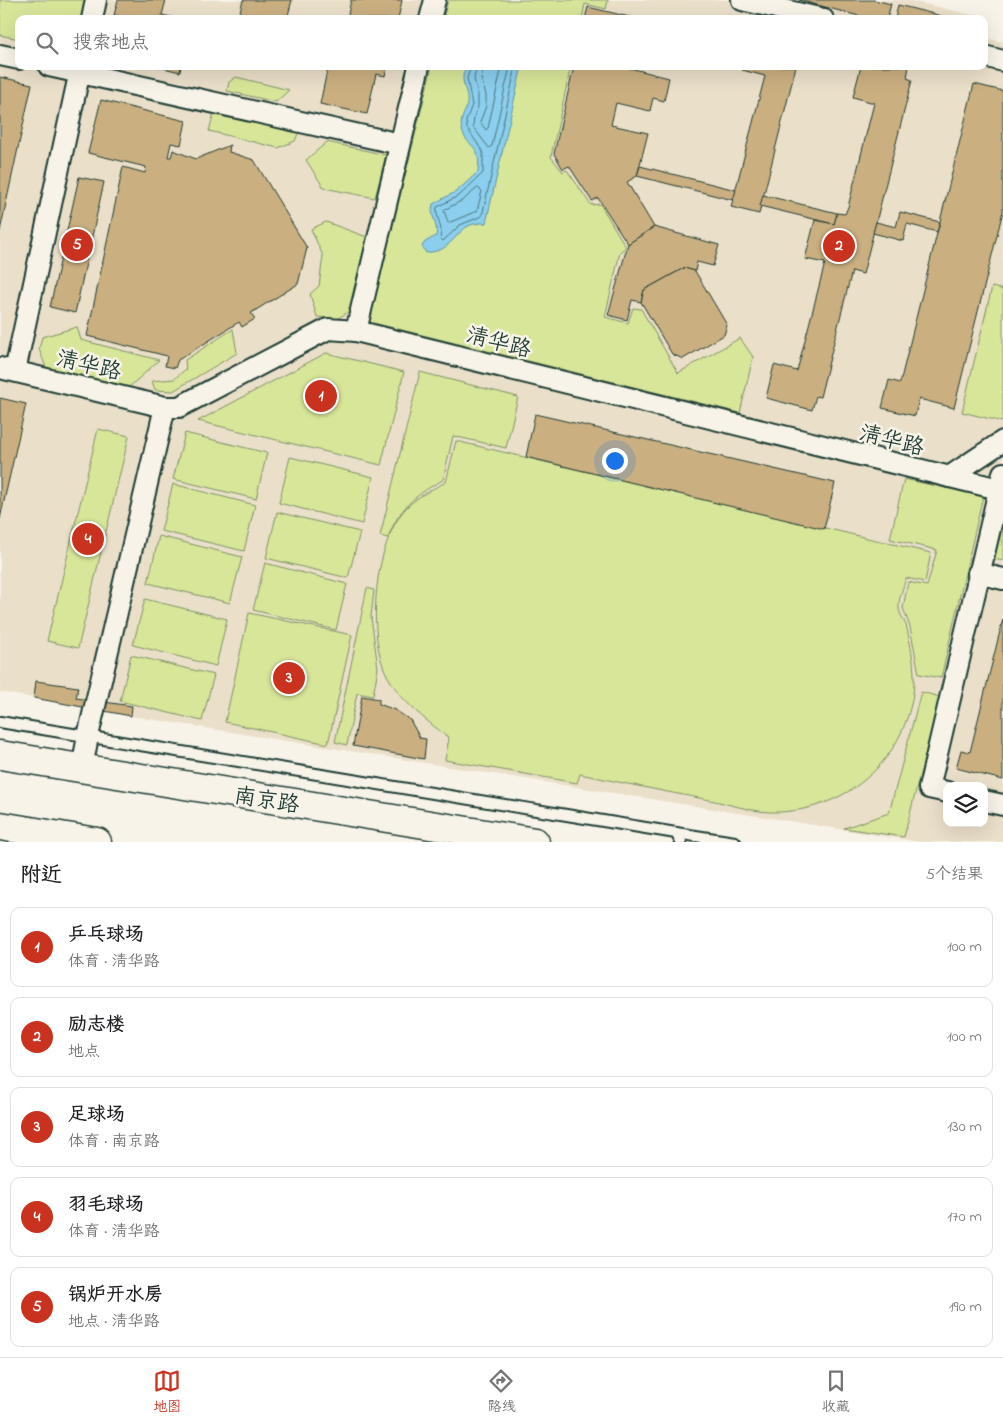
<!DOCTYPE html>
<html lang="zh">
<meta charset="utf-8">
<style>
:root{--surface:#fff;--page:#f2f2f2;--text:#202124;--muted:#757577;--line:#e0e0e0;--accent:#c8321e}
body{margin:0;font-family:"Indie Flower","LXGW WenKai TC",sans-serif;background:var(--page);color:var(--text)}
.controls{position:absolute;right:15px;bottom:15px;display:grid;overflow:hidden;border-radius:10px;box-shadow:0 5px 20px #0002}
.controls button{width:45px;height:45px;display:grid;place-items:center;padding:0;border:0;border-bottom:1px solid var(--line);background:var(--surface);color:var(--text);font:25px sans-serif}
.you{position:absolute;left:614px;top:460px;width:18px;height:18px;margin:-12px;border:4px solid #fff;border-radius:50%;background:#1a73e8;box-shadow:0 0 0 8px #1a73e833}
.badge{display:grid;place-items:center;width:32px;height:32px;border-radius:50%;background:var(--accent);color:#fff;font-size:16px;font-weight:700}
.pin{position:absolute;translate:-50% -50%;border:2px solid #fff;box-shadow:0 1px 5px #0006}
.list{margin:0;padding:0;list-style:none}
h2{display:flex;justify-content:space-between;align-items:center;height:65px;margin:0;padding:0 20px;font-size:21px}
h2 small{font-size:16px;font-weight:400;color:var(--muted)}
.list li{display:grid;grid-template-columns:32px 1fr auto;gap:15px;align-items:center;box-sizing:border-box;height:80px;margin:0 10px 10px;padding:0 10px;border:1px solid var(--line);border-radius:10px}
.list b{display:block;font-size:19px;white-space:nowrap}
.list p{margin:0;font-size:16px;white-space:nowrap;color:var(--muted)}
.list em{font-size:16px;font-style:normal;color:var(--muted)}
.icon{flex:none;width:28px;height:28px;fill:none;stroke:currentColor;stroke-width:2;stroke-linecap:round;stroke-linejoin:round}
.map{position:relative;flex:none;width:1003px;height:842px;overflow:hidden}
.search{position:absolute;background:var(--surface);box-shadow:0 5px 20px #0002;left:15px;right:15px;top:15px;height:55px;display:flex;align-items:center;gap:12px;box-sizing:border-box;padding:0 18px;border-radius:10px;color:var(--muted);font-size:19px}
.sheet{height:515px;background:var(--surface)}
nav{display:flex;justify-content:space-around;align-items:center;box-sizing:border-box;height:70px;border-top:1px solid var(--line);background:var(--surface);font-size:14px;color:var(--muted)}
nav a{display:grid;justify-items:center;gap:2px}
nav .on{color:var(--accent)}
.map>svg:first-child{display:block}
.built{fill:#eadfc9;fill-rule:evenodd}
.green{fill:#d8e699;stroke:#7c9266}
.water{fill:#8cceed;stroke:#6094a3}
.lines{fill:none;stroke-linecap:round;stroke-linejoin:round}
.shore{stroke:#4b777e;stroke-width:1}
.building{fill:#caaf80;stroke:#1f3d34}
.service-casing{stroke:#1f3d34;stroke-width:14}
.minor-casing{stroke:#1f3d34;stroke-width:24}
.primary-casing{stroke:#1f3d34;stroke-width:31}
.service{stroke:#f7f3e8;stroke-width:10}
.minor{stroke:#f7f3e8;stroke-width:20}
.primary{stroke:#f7f3e8;stroke-width:28}
.labels{text-anchor:middle;stroke-width:5;stroke-linejoin:round;paint-order:stroke}
.street-label{font-size:22px;fill:#1f3d34;stroke:#f7f3e8}
</style>
<div class="map">
<svg width="1003" height="842" viewBox="0 0 1003 842">
<rect width="100%" height="100%" fill="#f7f3e8"/>
<filter id="ink" filterUnits="userSpaceOnUse"><feTurbulence type="fractalNoise" baseFrequency=".02" numOctaves="2"/><feDisplacementMap in="SourceGraphic" scale="10" xChannelSelector="R" yChannelSelector="G"/><feConvolveMatrix kernelMatrix="1 2 1 2 8 2 1 2 1" color-interpolation-filters="sRGB"/></filter>
<g filter="url(#ink)">
<path class="built" d="M0 0H907L990 19 986 38 1003 42V842H920L131 716 0 692ZM19 19H984V66H19ZM947 786H984V823H947Z"/>
<g class="green">
<polygon points="0,0 87,0 83,19 19,19 19,39 0,35"/>
<polygon points="448,0 608,0 606,9 585,4 582,19 443,19"/>
<polygon points="432,66 571,66 551,157 563,172 567,170 591,205 600,204 626,247 620,252 605,317 628,323 633,308 641,309 678,373 740,338 753,357 740,413 369,322"/>
<polygon points="236,77 289,90 276,102 227,91 229,82"/>
<polygon points="215,109 300,129 295,141 278,148 209,131"/>
<polygon points="327,142 386,155 375,198 324,188 306,160"/>
<polygon points="326,222 367,237 348,312 337,319 317,317 310,294 319,286 323,256 311,229"/>
<polygon points="992,287 1003,290 1003,422 962,412"/>
<polygon points="77,327 81,340 159,360 126,390 47,370 39,349 42,337"/>
<polygon points="233,329 237,353 173,391 155,390 152,381 174,379 186,369 185,360"/>
<polygon points="326,353 404,372 381,465 198,421"/>
<path d="M420 372 518 397 506 448 453 436 443 480C416 494 398 509 388 538L380 536Z"/>
<polygon points="98,429 129,436 78,648 47,641"/>
<polygon points="185,433 267,453 256,499 173,479"/>
<path d="M456 441 931 553 925 582 906 578C904 586 898 599 899 608 899 613 904 620 906 625 912 649 917 676 912 700 898 769 838 814 769 812 750 811 729 804 710 800 666 792 623 783 580 774L577 783 445 760 449 738C425 719 395 698 383 666 368 624 375 544 405 509 415 498 432 489 446 482Z"/>
<polygon points="290,457 373,477 362,524 279,503"/>
<polygon points="904,479 983,496 941,678 919,674 910,627 903,608 908,582 927,586 937,550 890,539"/>
<polygon points="173,484 255,505 244,551 161,531"/>
<polygon points="277,512 360,532 348,578 266,558"/>
<polygon points="1003,525 1003,561 994,559"/>
<polygon points="159,536 242,557 230,603 148,583"/>
<polygon points="265,563 347,584 336,630 253,610"/>
<polygon points="367,588 374,590 371,617 378,668 373,696 357,693 347,745 335,742"/>
<polygon points="145,599 227,619 216,666 133,645"/>
<polygon points="249,613 352,635 328,744 225,722"/>
<polygon points="131,655 214,675 202,721 120,701"/>
<polygon points="921,692 940,697 904,837 844,828 889,813"/>
</g>
<path class="water" d="M467 66H522L486 223C462 222 461 235 445 247 441 251 431 252 426 253L422 246 425 242 436 236C439 224 429 216 433 204L457 191 478 172C482 142 467 149 462 130 459 120 465 113 467 104 469 90 457 80 467 66Z"/>
<g class="lines">
<g class="shore">
<path d="M471 66 467 78 472 105 466 121 467 128 483 152V173L460 195 437 207C435 218 444 226 440 238L443 241 460 225 482 216 516 66"/>
<polyline points="477,66 474,79 478,94 478,106 474,117 473,127 489,148 492,146 510,66"/>
<polyline points="484,66 481,79 486,95 486,106 480,122 486,130 488,128 502,66"/>
<polygon points="478,188 482,191 477,211 448,223 444,210 463,200"/>
</g>
</g>
<g class="building">
<polygon points="118,0 166,0 162,15 180,19 132,19 114,15"/>
<polygon points="243,0 292,0 287,19 238,19"/>
<polygon points="351,0 402,0 398,19 347,19"/>
<polygon points="799,0 874,0 891,4 887,19 870,19"/>
<polygon points="898,5 954,19 895,19"/>
<polygon points="588,7 638,19 585,19"/>
<polygon points="155,66 181,66 180,72"/>
<polygon points="328,66 387,66 385,76 376,74 367,114 320,104"/>
<polygon points="574,66 622,66 669,78 664,101 653,98 650,111 616,103 611,125 648,133 637,176 627,182 654,227 628,244 598,198 592,201 569,166 563,169 554,154"/>
<polygon points="743,66 796,66 759,214 731,207 765,76 742,70"/>
<polygon points="861,66 909,66 907,78 912,80 863,274 852,271 820,397 816,396 812,410 766,398 774,365 797,371 825,263 805,259 815,220 834,224 837,213 845,214 848,207 874,103 853,97"/>
<polygon points="0,77 32,84 0,231"/>
<polygon points="974,84 1003,91 1003,211 954,408 919,399 915,416 882,408 889,380 900,383"/>
<polygon points="101,100 186,121 181,145 171,143 168,157 171,157 173,150 196,159 230,145 229,152 254,160 307,248 298,284 251,313 255,319 242,327 239,322 178,360 175,368 165,366 167,356 87,336 123,167 145,173 146,167 88,153"/>
<polygon points="640,166 736,190 733,200 637,176"/>
<polygon points="79,177 104,182 75,313 50,307"/>
<polygon points="763,195 837,213 834,224 760,206"/>
<polygon points="900,212 940,222 937,232 907,224 903,241 873,233 876,222 896,227"/>
<polygon points="654,227 719,245 713,266 697,262 695,271 684,268 644,290 641,302 632,300 627,320 608,315 628,244"/>
<polygon points="684,268 695,271 727,325 724,335 683,359 672,354 641,302 644,290"/>
<polygon points="0,398 26,404 0,519"/>
<polygon points="535,414 835,483 824,529 526,457"/>
<polygon points="1003,619 1003,780 956,768 961,750 970,752"/>
<polygon points="36,681 78,687 76,698 132,706 131,716 34,698"/>
<polygon points="362,696 379,699 379,704 395,710 410,720 420,738 426,739 424,759 353,746"/>
</g>
<g class="lines">
<defs>
<g id="service">
<polyline points="0,722 676,833 681,842"/>
<polyline points="676,833 735,842"/>
</g>
<g id="minor">
<polyline points="742,0 823,19"/>
<polyline points="92,19 96,0"/>
<polyline points="430,19 435,0"/>
<polyline points="0,55 19,59"/>
<polyline points="984,56 1003,61"/>
<polyline points="49,66 400,144"/>
<polyline points="356,331 419,66"/>
<polyline points="0,368 165,407 179,407 328,329 356,331 999,489"/>
<polyline points="15,371 81,66"/>
<polyline points="949,477 1003,441"/>
<polyline points="978,573 1003,579"/>
<polyline points="82,768 88,736 165,407"/>
<polyline points="947,792 929,788 1003,473"/>
<polyline points="984,801 1003,805"/>
</g>
<g id="primary">
<polyline points="0,755 535,842"/>
<polyline points="0,826 97,842"/>
</g>
</defs>
<use href="#service" class="service-casing"/>
<use href="#minor" class="minor-casing"/>
<use href="#primary" class="primary-casing"/>
<use href="#service" class="service"/>
<use href="#minor" class="minor"/>
<use href="#primary" class="primary"/>
</g>
</g>
<g class="labels">
<g class="street-label">
<text transform="translate(499 341) rotate(14)" y="8">清华路</text>
<text transform="translate(89 364) rotate(13)" y="8">清华路</text>
<text transform="translate(892 439) rotate(14)" y="8">清华路</text>
<text transform="translate(267 799) rotate(9)" y="8">南京路</text>
</g>
</g>
</svg>
<div class="controls">
<button><svg class="icon" aria-label="layers" viewBox="0 0 24 24"><path d="M12 4l9 5-9 5-9-5zM3 14l9 5 9-5"/></svg></button>
</div>
<div class="you"></div>
<div class="pin badge" style="left:321px;top:396px">1</div>
<div class="pin badge" style="left:839px;top:246px">2</div>
<div class="pin badge" style="left:289px;top:678px">3</div>
<div class="pin badge" style="left:88px;top:539px">4</div>
<div class="pin badge" style="left:77px;top:245px">5</div>
<div class="search"><svg class="icon" aria-label="search" viewBox="0 0 24 24"><circle cx="10" cy="10" r="6"/><path d="M15 15l6 6"/></svg>搜索地点</div>
</div>
<section class="sheet">
<h2>附近<small>5个结果</small></h2>
<ul class="list">
<li><span class="badge">1</span><div><b>乒乓球场</b><p>体育 · 清华路</p></div><em>100 m</em></li>
<li><span class="badge">2</span><div><b>励志楼</b><p>地点</p></div><em>100 m</em></li>
<li><span class="badge">3</span><div><b>足球场</b><p>体育 · 南京路</p></div><em>130 m</em></li>
<li><span class="badge">4</span><div><b>羽毛球场</b><p>体育 · 清华路</p></div><em>170 m</em></li>
<li><span class="badge">5</span><div><b>锅炉开水房</b><p>地点 · 清华路</p></div><em>190 m</em></li>
</ul>
</section>
<nav>
<a class="on"><svg class="icon" aria-label="map" viewBox="0 0 24 24"><path d="M3 6l6-2 6 2 6-2v14l-6 2-6-2-6 2zM9 4v14M15 6v14"/></svg>地图</a>
<a><svg class="icon" aria-label="directions" viewBox="0 0 24 24"><path d="M12 3l9 9-9 9-9-9zM9 14v-3h6M13 9l2 2-2 2"/></svg>路线</a>
<a><svg class="icon" aria-label="saved" viewBox="0 0 24 24"><path d="M7 4h10v16l-5-4-5 4z"/></svg>收藏</a>
</nav>
